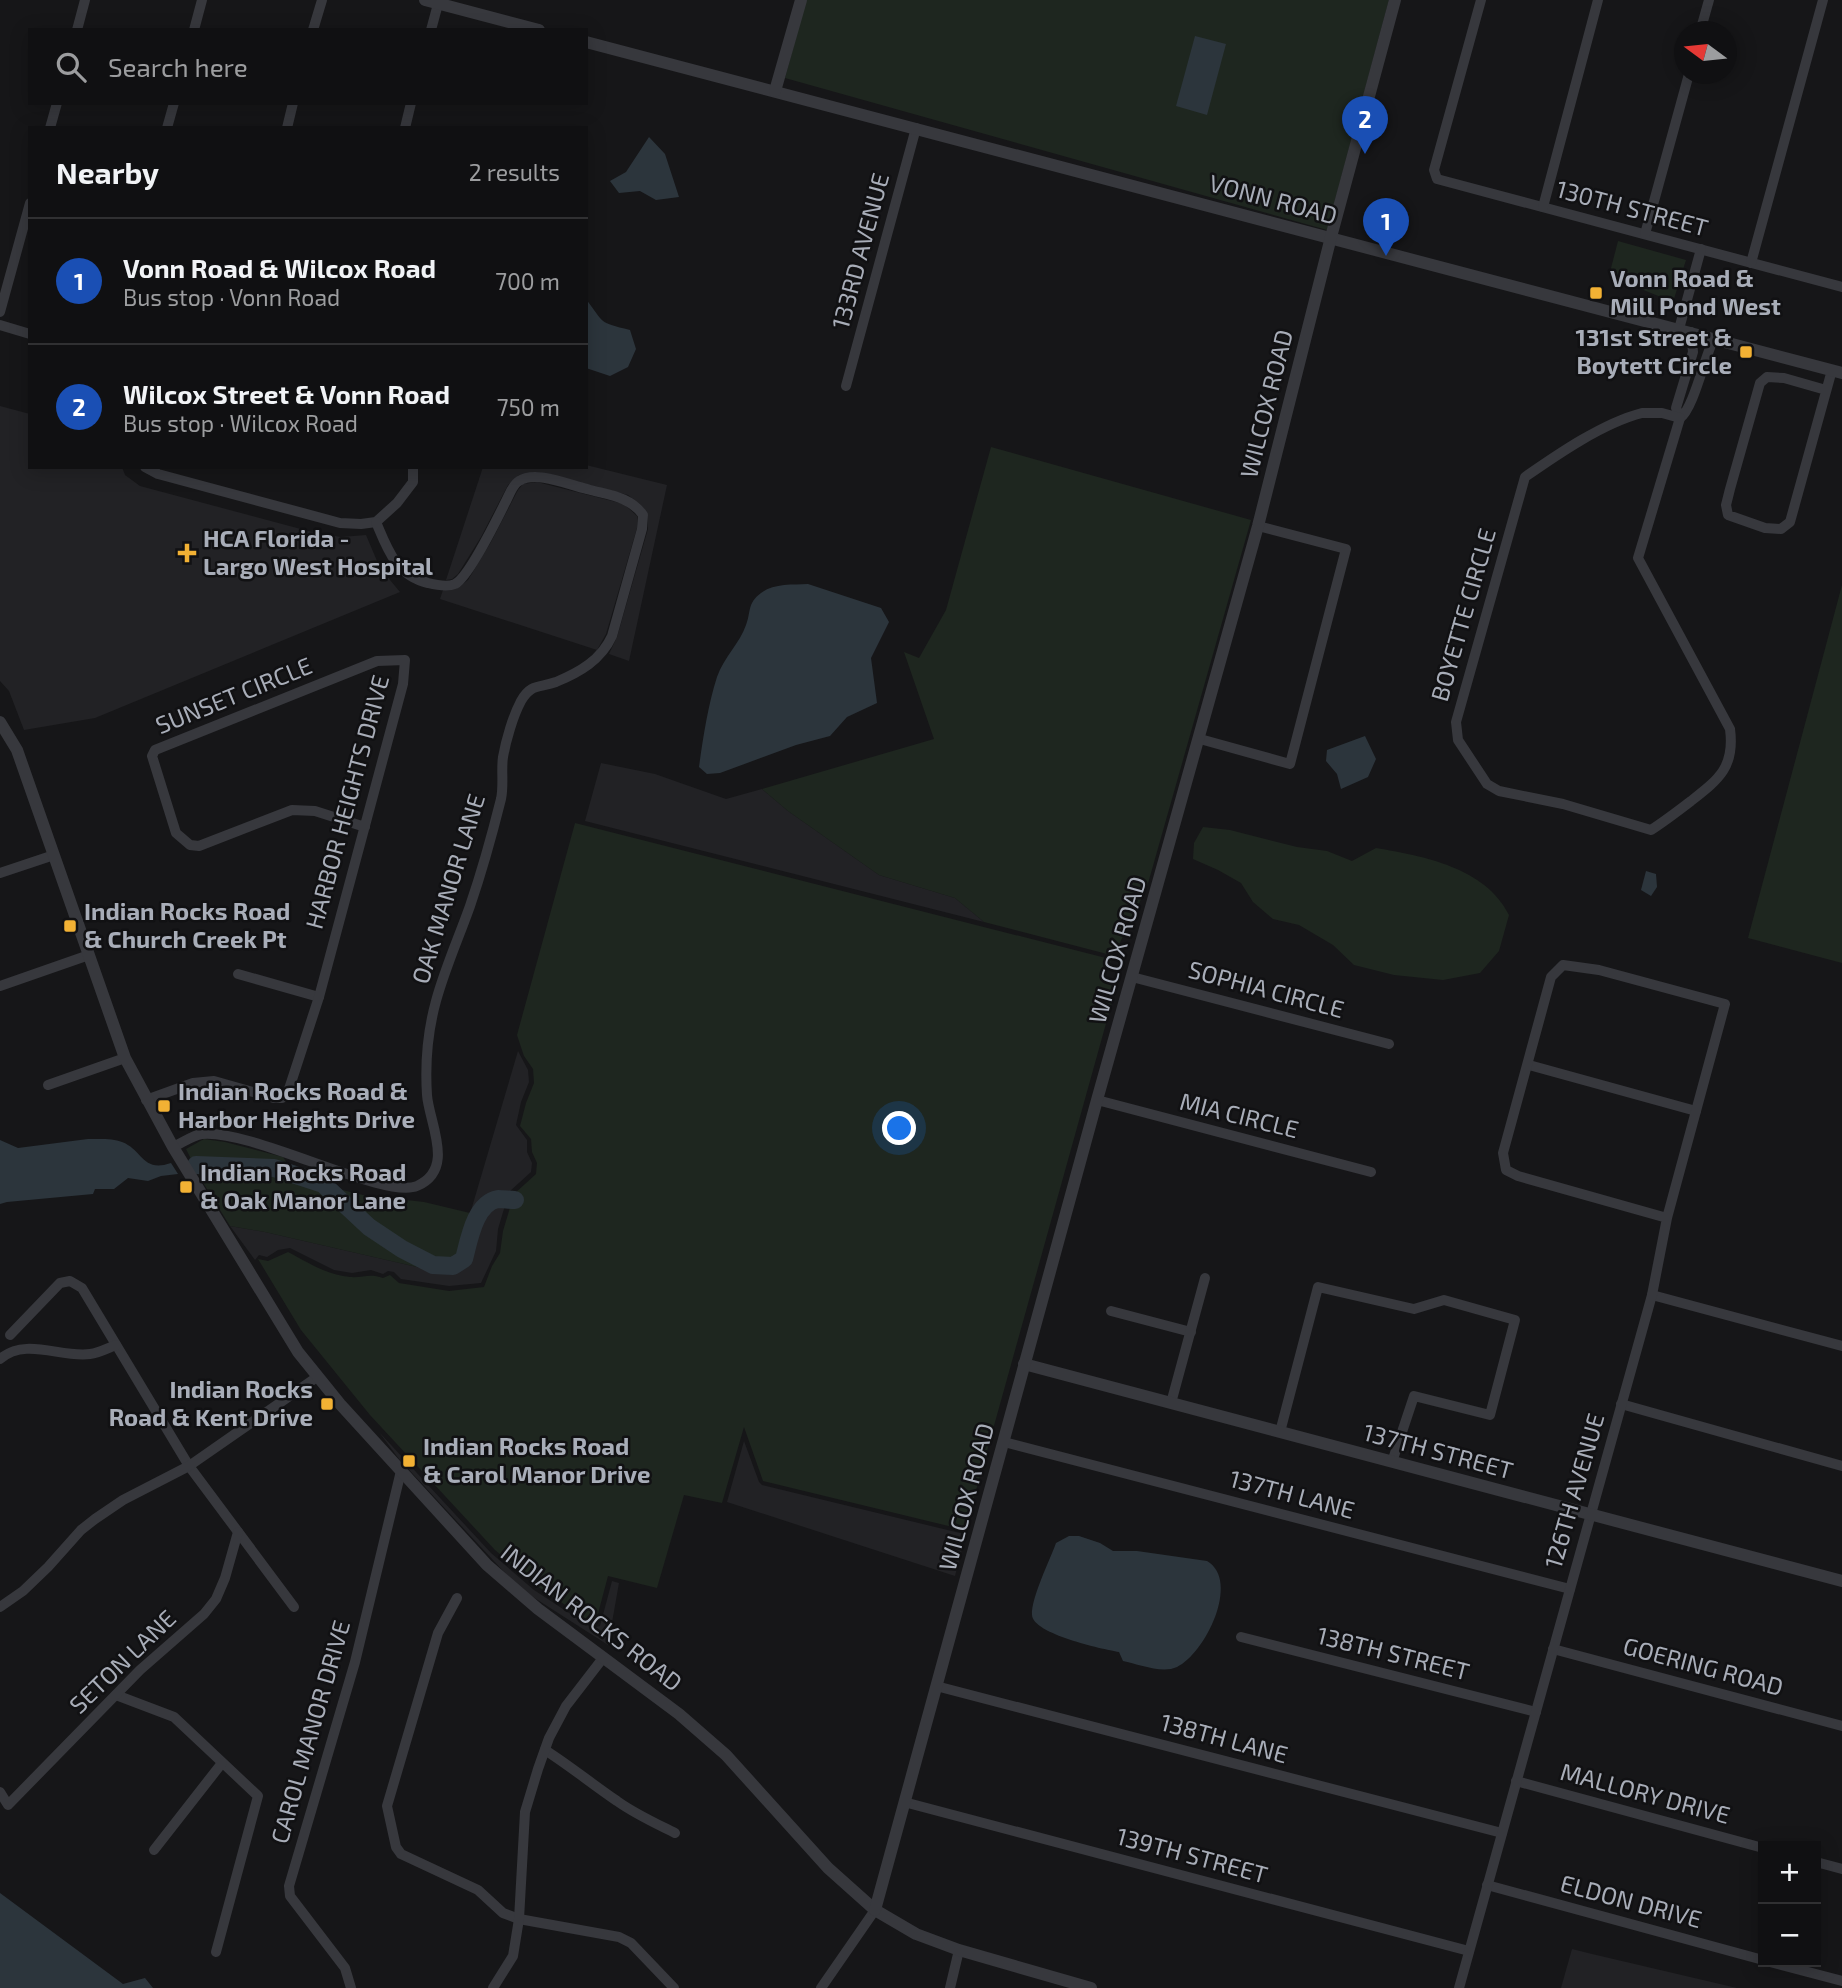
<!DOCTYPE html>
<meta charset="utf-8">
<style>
:root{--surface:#101012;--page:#19191b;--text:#f1f3f6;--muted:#9c9d9f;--line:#303032;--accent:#f2b134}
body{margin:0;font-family:"Exo 2",sans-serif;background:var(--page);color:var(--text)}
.controls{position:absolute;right:21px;bottom:21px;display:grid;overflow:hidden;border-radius:0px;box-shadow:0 4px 18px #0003}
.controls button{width:63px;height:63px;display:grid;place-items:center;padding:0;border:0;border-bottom:2px solid var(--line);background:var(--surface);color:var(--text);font:35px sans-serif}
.compass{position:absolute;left:1674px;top:21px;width:63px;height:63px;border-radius:50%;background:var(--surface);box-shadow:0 4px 18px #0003;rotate:285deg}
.you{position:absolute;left:900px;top:1129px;width:24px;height:24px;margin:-18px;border:5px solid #fff;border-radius:50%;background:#1a73e8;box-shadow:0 0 0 10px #1a73e833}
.badge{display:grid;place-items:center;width:46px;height:46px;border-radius:50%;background:var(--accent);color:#fff;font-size:23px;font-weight:700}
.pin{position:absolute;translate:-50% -58px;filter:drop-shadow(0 2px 4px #0008)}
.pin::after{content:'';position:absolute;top:37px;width:24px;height:21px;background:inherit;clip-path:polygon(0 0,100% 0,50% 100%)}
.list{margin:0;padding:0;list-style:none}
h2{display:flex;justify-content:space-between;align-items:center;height:91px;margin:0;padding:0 28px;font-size:30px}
h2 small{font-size:23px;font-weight:400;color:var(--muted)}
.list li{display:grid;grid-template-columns:46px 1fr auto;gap:21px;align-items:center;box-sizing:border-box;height:126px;padding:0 28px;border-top:2px solid var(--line)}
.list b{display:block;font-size:26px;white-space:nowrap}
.list p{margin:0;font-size:23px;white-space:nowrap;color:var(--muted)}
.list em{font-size:23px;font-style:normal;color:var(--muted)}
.icon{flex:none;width:38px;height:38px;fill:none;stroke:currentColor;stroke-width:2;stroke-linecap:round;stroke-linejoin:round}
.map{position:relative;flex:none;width:1842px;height:1988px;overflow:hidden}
.search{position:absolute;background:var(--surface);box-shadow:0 4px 18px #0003;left:28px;top:28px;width:560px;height:77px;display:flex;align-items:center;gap:18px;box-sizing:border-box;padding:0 24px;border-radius:0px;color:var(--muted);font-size:26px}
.panel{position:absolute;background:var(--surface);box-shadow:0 4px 18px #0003;left:28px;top:126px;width:560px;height:343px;border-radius:0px}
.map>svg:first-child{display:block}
.built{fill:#222225}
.green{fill:#1e261f}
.water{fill:#2c353c}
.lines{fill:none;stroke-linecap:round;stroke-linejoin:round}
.river{stroke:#2c353c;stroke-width:18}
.minor{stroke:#37383d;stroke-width:10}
.tertiary{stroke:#37383d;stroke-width:12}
.poi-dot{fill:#f2b134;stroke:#111113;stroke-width:2.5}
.labels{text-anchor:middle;stroke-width:5;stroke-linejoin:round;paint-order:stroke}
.street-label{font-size:24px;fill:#a8adb8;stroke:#111113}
.poi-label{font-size:24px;font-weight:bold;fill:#a8adb8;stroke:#111113;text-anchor:start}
</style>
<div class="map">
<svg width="1842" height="1988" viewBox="0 0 1842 1988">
<rect width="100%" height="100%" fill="#161618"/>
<g class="built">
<polygon points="0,406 30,414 30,467 122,467 125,475 140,486 312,532 341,537 366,535 380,568 400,592 95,718 24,730 9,691 0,681"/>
<polygon points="586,465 667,485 629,661 609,654 617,637 648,529 648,516 641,505 628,495 538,472 519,475 508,485 481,537 458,574 452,579 446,580 483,467 586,467"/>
<polygon points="537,482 624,504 637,516 637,528 606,634 597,650 440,599 443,590 458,588 468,580 491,542 518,490 523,484"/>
<polygon points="601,763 655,774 726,799 762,789 788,811 879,875 955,898 984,922 585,821"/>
<polygon points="518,1051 528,1070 529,1082 521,1102 516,1125 527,1140 527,1152 532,1163 531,1172 509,1192 498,1229 496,1251 481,1283 449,1286 401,1279 394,1272 388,1271 383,1274 371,1270 352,1273 334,1270 290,1248 278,1250 267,1257 259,1255 255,1260 230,1226 265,1232 452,1275"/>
<polygon points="379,1432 491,1553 534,1590 592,1628 600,1626 612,1581 619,1583 608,1645 519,1588 399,1459"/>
<polygon points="744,1441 759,1482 762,1485 964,1534 966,1533 955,1576 727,1502"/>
<polygon points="1572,1949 1592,1954 1737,1988 1561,1988"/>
</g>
<g class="green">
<polygon points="806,0 1389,0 1327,230 785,78"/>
<polygon points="1618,241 1686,260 1673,302 1609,276"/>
<polygon points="991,447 1251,520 1147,887 1109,965 1111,959 1107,954 984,922 955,898 879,875 788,811 762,789 934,739 904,652 919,658 946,610"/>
<polygon points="1842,585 1842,963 1748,938"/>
<path d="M575 823 1106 958 1100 980 1117 984 965 1530 763 1481 744 1427 722 1503 684 1495 657 1588 608 1576 595 1625 537 1586 495 1550 370 1415 301 1330 258 1259 268 1261 288 1252C307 1262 327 1275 350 1277 364 1278 369 1273 383 1278L390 1275 399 1283 449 1291 484 1287 492 1266 500 1253 503 1231 514 1194 536 1174 537 1163 532 1152 531 1139 520 1126 526 1103 534 1083 533 1069 524 1056 517 1035Z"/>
<path d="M1203 827 1230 830 1297 847 1327 851 1352 861 1376 848C1424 856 1486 868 1509 915L1499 951 1480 973 1443 980 1394 975 1354 965 1333 945 1299 925 1273 919 1253 902 1241 883 1218 870 1193 859 1194 843Z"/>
<polygon points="204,1139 225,1142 283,1157 293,1172 326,1186 363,1195 424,1202 470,1213 452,1275 265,1232 230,1226 202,1181 186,1149"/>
</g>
<g class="water">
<polygon points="1195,36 1226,44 1207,115 1176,106"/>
<polygon points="649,137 665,154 679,197 656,200 640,191 619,193 610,181 626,172"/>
<path d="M586 299C605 324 598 322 630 330L636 349 628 367 610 376 586 368Z"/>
<path d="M808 584 881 608 889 622 871 658 877 703 847 717 830 736 796 745 720 773 707 774 699 767C703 738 708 705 717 677 724 657 740 643 746 625 751 613 747 603 761 593 774 583 792 585 808 584Z"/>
<polygon points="1365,736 1376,759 1368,777 1341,789 1337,774 1326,761 1327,750"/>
<polygon points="1646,871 1656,874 1657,887 1651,896 1641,890"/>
<path d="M88 1139C98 1139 113 1138 122 1142 143 1150 142 1173 171 1163L178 1174 161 1176 148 1181 128 1178 114 1189H95L93 1194 7 1202 0 1204V1140L18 1148Z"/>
<path d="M1069 1536H1079L1100 1543 1113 1551H1137L1207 1561C1241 1581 1205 1654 1177 1667 1162 1674 1138 1664 1123 1661L1119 1652C1102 1649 1033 1634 1032 1615 1031 1598 1050 1560 1056 1543Z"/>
<polygon points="0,1893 123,1984 145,1978 153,1988 0,1988"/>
</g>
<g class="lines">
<path class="river" d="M196 1165 274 1168 323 1184 369 1227 402 1249 433 1265 453 1266 464 1259C469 1240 475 1203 498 1199 503 1199 510 1200 515 1200"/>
<g class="minor">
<polyline points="1481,0 1434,170 1437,179 1842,287"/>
<polyline points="77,30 85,0"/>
<polyline points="194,30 202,0"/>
<polyline points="313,30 322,0"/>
<polyline points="431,30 438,4"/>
<polyline points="1700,32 1709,0"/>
<polyline points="50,128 57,103"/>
<polyline points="167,128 174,103"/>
<polyline points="287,128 293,103"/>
<polyline points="405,128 411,103"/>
<polyline points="1543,207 1598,0"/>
<polyline points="1645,234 1689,74"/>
<polyline points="1751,263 1823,0"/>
<polyline points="0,312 30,203"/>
<polyline points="0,325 30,334"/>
<polyline points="1679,329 1701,249"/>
<path d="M1691 332 1693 352 1676 408 1680 418C1693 410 1705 356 1714 338"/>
<polyline points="846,386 916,128"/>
<polyline points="1826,390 1784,378 1767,377 1760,383 1730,489 1726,505 1728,515 1765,528 1781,529 1790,522 1832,370"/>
<path d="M1642 413H1662L1680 418 1638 558 1730 729C1735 767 1719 779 1691 801 1678 811 1665 821 1651 830L1563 804 1499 791 1487 784 1458 740 1456 722 1525 477C1558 454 1603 423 1642 413Z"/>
<polyline points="145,467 158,474 340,523 361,524 376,522 397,503 413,482 413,467"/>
<polyline points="1200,739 1290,764 1346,549 1258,526"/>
<polyline points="0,873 54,855"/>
<polyline points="238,974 319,997"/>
<polyline points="1132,977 1389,1044"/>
<polyline points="0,986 89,955"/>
<polyline points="1529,1065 1696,1111"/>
<polyline points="48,1085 125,1058"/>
<polyline points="146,1100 193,1083 214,1081 274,1098 282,1098 287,1095 319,997 403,684 405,660 377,661 155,750 152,756 176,833 190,845 199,846 292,810 315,811 365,827"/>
<polyline points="1097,1100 1371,1172"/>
<path d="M173 1147C182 1143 193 1135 202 1134 253 1129 384 1200 417 1186 456 1169 429 1123 427 1095 425 1064 428 1030 436 1001 445 968 459 937 470 906 482 871 492 835 501 799 504 785 501 770 503 757 506 740 513 716 521 701 531 683 540 688 556 682 580 672 601 660 612 636L642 529 643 515C630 496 607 495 587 489 569 485 536 470 519 481 512 485 509 496 505 503 497 519 469 577 455 584 448 587 436 585 428 583 396 576 387 548 376 522"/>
<polyline points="1652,1295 1842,1346"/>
<polyline points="1111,1311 1191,1332"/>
<polyline points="10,1335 60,1283 70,1281 82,1288 189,1466 294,1607"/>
<path d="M0 1359C26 1337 60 1358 90 1354 99 1353 108 1348 116 1345"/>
<polyline points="1171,1403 1205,1278"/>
<polyline points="1621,1404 1842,1466"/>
<polyline points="1280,1432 1318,1287 1414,1309 1444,1300 1515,1320 1490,1415 1414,1396 1392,1462"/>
<polyline points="1004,1442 1570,1589"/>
<polyline points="457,1598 438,1633 387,1806 396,1847 401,1854 478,1890 503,1913 519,1919 619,1937 631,1943 674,1988"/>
<polyline points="0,1607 23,1591 48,1567 81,1530 95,1519 123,1500 189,1466 317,1377"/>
<polyline points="1241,1637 1536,1712"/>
<polyline points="1553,1649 1842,1726"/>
<polyline points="936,1686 1502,1833"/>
<polyline points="116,1695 174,1717 258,1796 216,1952"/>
<path d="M545 1750C570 1766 592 1784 617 1801 635 1814 655 1823 675 1833"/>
<polyline points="1516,1781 1763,1848"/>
<polyline points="0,1792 8,1805 140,1670 204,1614 216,1599 225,1578 238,1532"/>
<polyline points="904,1802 1469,1951"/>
<polyline points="154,1850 222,1763"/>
<polyline points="1816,1862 1842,1869"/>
<polyline points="1487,1885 1763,1960"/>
<polyline points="1770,1962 1842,1981"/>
<polyline points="351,1988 345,1968 290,1896 289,1886 355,1662 401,1471"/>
<polyline points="493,1988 513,1956 519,1919 525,1812 538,1769 549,1738 566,1706 603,1658"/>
<polyline points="821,1988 875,1910"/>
<polyline points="950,1988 959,1950"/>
<polyline points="1459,1988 1652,1295 1667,1218 1725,1004 1599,970 1563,965 1551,977 1503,1153 1506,1170 1518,1176 1667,1218"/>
</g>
<g class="tertiary">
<polyline points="425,0 539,30"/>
<polyline points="586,42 1842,373"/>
<polyline points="775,91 801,0"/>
<polyline points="0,722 17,750 125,1058 173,1147 298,1352 340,1404 487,1565 538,1609 679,1714 726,1755 828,1868 875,1910 916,1934 959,1950 1091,1988"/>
<polyline points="1024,1364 1842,1581"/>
<polyline points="875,1910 1097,1100 1258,526 1331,237 1395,0"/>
</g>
</g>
<g class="poi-dot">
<rect x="1589" y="286" width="14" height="14" rx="3.5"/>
<rect x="1739" y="345" width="14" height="14" rx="3.5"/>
<path d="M183.5 542.5h7v7h7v7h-7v7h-7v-7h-7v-7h7z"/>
<rect x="63" y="919" width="14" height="14" rx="3.5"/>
<rect x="157" y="1099" width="14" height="14" rx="3.5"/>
<rect x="179" y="1180" width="14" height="14" rx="3.5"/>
<rect x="320" y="1397" width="14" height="14" rx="3.5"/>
<rect x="402" y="1454" width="14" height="14" rx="3.5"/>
</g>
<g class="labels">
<g class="street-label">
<text transform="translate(1273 200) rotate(15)" y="8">VONN ROAD</text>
<text transform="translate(1632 209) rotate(15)" y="8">130TH STREET</text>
<text transform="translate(861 251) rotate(-75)" y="8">133RD AVENUE</text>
<text transform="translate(1267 404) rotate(-76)" y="8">WILCOX ROAD</text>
<text transform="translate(1464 615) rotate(-74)" y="8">BOYETTE CIRCLE</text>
<text transform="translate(234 696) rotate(-22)" y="8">SUNSET CIRCLE</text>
<text transform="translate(348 802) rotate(-75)" y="8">HARBOR HEIGHTS DRIVE</text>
<text transform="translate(449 889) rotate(-73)" y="8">OAK MANOR LANE</text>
<text transform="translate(1118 950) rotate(-74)" y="8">WILCOX ROAD</text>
<text transform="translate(1266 990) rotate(15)" y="8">SOPHIA CIRCLE</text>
<text transform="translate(1239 1116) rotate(14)" y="8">MIA CIRCLE</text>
<text transform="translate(1438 1452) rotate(15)" y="8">137TH STREET</text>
<text transform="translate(1575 1491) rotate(-74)" y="8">126TH AVENUE</text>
<text transform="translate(1292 1495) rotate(15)" y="8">137TH LANE</text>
<text transform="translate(967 1497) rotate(-75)" y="8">WILCOX ROAD</text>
<text transform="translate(591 1618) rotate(38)" y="8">INDIAN ROCKS ROAD</text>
<text transform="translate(1393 1654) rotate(14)" y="8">138TH STREET</text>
<text transform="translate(123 1662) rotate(-44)" y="8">SETON LANE</text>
<text transform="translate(1703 1667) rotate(15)" y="8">GOERING ROAD</text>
<text transform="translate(311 1732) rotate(-74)" y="8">CAROL MANOR DRIVE</text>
<text transform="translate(1224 1739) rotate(15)" y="8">138TH LANE</text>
<text transform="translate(1645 1794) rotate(15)" y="8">MALLORY DRIVE</text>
<text transform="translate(1192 1856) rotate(15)" y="8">139TH STREET</text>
<text transform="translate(1631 1902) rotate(15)" y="8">ELDON DRIVE</text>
</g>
<g class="poi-label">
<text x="1610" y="287">Vonn Road &amp;<tspan x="1610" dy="28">Mill Pond West</tspan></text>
<text x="1732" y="346" text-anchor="end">131st Street &amp;<tspan x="1732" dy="28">Boytett Circle</tspan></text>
<text x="203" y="547">HCA Florida -<tspan x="203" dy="28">Largo West Hospital</tspan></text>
<text x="84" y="920">Indian Rocks Road<tspan x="84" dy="28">&amp; Church Creek Pt</tspan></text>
<text x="178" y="1100">Indian Rocks Road &amp;<tspan x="178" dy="28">Harbor Heights Drive</tspan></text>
<text x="200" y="1181">Indian Rocks Road<tspan x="200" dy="28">&amp; Oak Manor Lane</tspan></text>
<text x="313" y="1398" text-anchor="end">Indian Rocks<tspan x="313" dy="28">Road &amp; Kent Drive</tspan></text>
<text x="423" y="1455">Indian Rocks Road<tspan x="423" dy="28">&amp; Carol Manor Drive</tspan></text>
</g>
</g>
</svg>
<div class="controls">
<button>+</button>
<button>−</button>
</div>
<svg class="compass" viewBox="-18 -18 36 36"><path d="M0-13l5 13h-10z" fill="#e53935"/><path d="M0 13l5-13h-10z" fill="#9c9d9f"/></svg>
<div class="you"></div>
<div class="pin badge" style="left:1386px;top:256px;background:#1a4fb4">1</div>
<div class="pin badge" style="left:1365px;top:154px;background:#1a4fb4">2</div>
<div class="search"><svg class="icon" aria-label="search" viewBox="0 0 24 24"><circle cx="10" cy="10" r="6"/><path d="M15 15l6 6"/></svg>Search here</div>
<section class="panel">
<h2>Nearby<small>2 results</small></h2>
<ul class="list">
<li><span class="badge" style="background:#1a4fb4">1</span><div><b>Vonn Road &amp; Wilcox Road</b><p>Bus stop · Vonn Road</p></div><em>700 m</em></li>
<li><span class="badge" style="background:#1a4fb4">2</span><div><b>Wilcox Street &amp; Vonn Road</b><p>Bus stop · Wilcox Road</p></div><em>750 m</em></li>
</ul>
</section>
</div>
